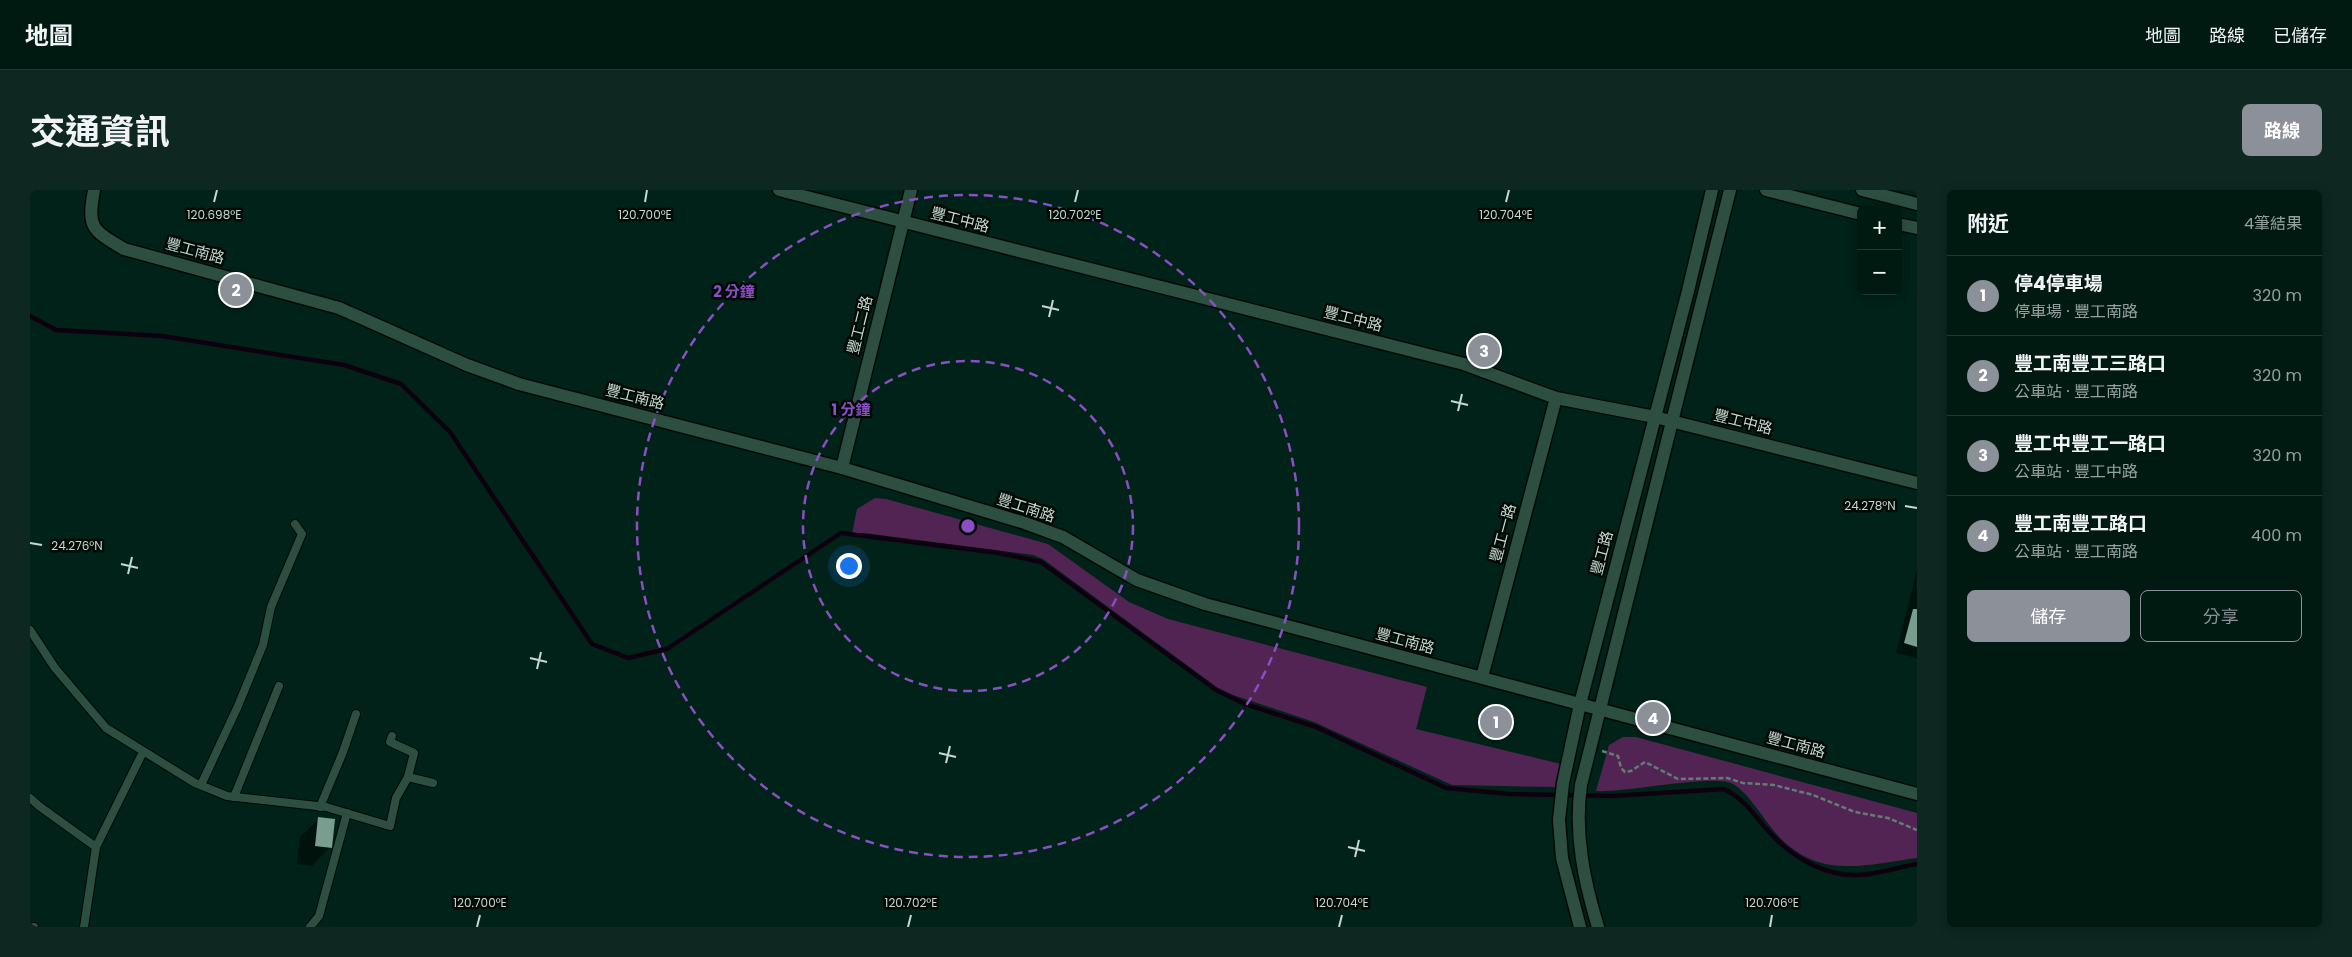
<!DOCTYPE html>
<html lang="zh-TW">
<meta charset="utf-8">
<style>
:root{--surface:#001a12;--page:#0e2720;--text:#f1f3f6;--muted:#95a19f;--line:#223832;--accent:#8c9099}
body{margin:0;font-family:Poppins,"Noto Sans TC",sans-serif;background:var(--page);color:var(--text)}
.controls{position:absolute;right:15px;top:15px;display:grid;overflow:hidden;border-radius:8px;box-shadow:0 2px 12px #0003}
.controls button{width:45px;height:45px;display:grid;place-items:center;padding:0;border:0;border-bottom:1px solid var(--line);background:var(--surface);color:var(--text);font:25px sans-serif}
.you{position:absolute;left:818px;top:375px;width:18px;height:18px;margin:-12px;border:4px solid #fff;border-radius:50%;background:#1a73e8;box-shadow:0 0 0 8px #1a73e833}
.badge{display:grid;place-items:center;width:32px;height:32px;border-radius:50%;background:var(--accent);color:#fff;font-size:16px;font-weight:700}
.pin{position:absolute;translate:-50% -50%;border:2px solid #fff;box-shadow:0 1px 5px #0006}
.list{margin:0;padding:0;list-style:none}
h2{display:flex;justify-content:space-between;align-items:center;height:65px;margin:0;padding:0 20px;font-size:21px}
h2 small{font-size:16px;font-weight:400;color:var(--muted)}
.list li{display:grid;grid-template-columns:32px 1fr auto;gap:15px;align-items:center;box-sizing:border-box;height:80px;padding:0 20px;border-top:1px solid var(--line)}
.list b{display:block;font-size:19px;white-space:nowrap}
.list p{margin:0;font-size:16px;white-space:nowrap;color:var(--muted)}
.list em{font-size:16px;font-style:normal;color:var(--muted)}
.actions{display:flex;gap:10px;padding:15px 20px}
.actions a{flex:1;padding:11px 0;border:1px solid var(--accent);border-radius:8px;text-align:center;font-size:18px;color:var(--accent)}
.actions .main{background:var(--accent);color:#fff}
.map{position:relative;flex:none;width:1887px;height:737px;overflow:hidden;border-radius:8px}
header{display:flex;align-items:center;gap:30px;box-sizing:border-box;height:70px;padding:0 25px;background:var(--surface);border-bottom:1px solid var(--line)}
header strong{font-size:24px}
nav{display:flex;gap:28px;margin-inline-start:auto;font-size:18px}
.intro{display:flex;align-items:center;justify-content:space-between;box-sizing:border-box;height:120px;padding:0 30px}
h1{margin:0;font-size:35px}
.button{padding:12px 22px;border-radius:8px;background:var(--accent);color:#fff;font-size:18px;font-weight:700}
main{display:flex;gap:30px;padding:0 30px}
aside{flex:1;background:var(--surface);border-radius:8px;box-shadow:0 2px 12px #0003}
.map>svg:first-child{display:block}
.green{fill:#522453}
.shadow{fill:#0007}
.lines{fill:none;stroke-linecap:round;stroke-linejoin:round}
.stream{stroke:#0f0010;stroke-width:4.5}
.building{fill:#799d8e}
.lane-casing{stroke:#000a04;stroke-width:10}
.street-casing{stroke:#000a04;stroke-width:15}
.secondary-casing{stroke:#000a04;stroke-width:15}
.path{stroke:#627d74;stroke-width:2.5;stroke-dasharray:5 2.5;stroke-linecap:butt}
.lane{stroke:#2d4f42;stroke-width:8}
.street{stroke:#2d4f42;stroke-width:12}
.secondary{stroke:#2d4f42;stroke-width:12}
.ticks{fill:none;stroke:#c6d9d1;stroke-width:2}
.ring{fill:none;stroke:#8a4fc3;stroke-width:2.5;stroke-dasharray:9 6}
.labels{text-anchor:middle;stroke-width:5;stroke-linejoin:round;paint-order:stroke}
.street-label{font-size:15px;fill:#c6d9d1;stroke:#010905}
.ticks-label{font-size:12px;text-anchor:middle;fill:#c6d9d1;stroke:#010905;stroke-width:5;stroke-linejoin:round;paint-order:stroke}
.centre{fill:#8a4fc3;stroke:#010905;stroke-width:2.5}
.ring-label{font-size:15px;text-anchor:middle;font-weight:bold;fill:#8a4fc3;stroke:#010905;stroke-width:5;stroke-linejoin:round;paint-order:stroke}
</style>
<header>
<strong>地圖</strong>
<nav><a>地圖</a><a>路線</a><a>已儲存</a></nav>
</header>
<div class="intro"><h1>交通資訊</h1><a class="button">路線</a></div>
<main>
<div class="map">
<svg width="1887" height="737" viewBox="0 0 1887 737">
<rect width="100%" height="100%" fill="#002218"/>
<g class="green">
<polygon points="845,308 856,309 1018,354 1099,412 1138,429 1397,497 1386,539 1531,574 1525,597 1422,595 1284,532 1203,505 1188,498 1013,369 1003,365 834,343 822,344 827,319"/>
<path d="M1593 547H1606L1887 623V668C1830 676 1785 690 1743 640 1732 626 1718 603 1703 594 1686 583 1595 603 1566 601L1579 555Z"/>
</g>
<g class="shadow">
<polygon points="1887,379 1887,468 1866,463"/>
<polygon points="289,629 300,657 282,676 267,674 270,647"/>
</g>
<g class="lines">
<path class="stream" d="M0 126 26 140 132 146 314 175 371 194 420 242 562 454 598 468 637 459 811 343 969 363 1011 372 1186 500 1215 514 1286 537 1416 598 1480 604 1582 606 1694 599C1718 611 1725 628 1743 646 1764 668 1795 686 1827 685 1846 685 1868 677 1887 674"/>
</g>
<g class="building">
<polygon points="1883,419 1887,419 1887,457 1874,453"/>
<polygon points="288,627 305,629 302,658 285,656"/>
</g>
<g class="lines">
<defs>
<g id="lane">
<polyline points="0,440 25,478 76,538 165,593 197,606 296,617 360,636 366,608 378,587 384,563 360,552 362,546"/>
<polyline points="378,587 403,593"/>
<polyline points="171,595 208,516 233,455 241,417 272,344 265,334"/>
<polyline points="204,607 249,496"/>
<polyline points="0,608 9,616 66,657"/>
<polyline points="290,617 313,562 326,524"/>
<polyline points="0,737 4,737"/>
<polyline points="54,737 66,657 113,562"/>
<polyline points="280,737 289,726 317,623"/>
</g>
<g id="street">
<path d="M64 0C57 38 62 40 94 59L309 118 437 175 489 194 812 278 995 333 1033 347 1107 390 1175 414 1887 604"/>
<polyline points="749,0 1434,174 1526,208 1625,227 1887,293"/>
<polyline points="1736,0 1831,24"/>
<polyline points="1832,0 1887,14"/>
<polyline points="1868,34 1887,38"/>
<polyline points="812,278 881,0"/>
<polyline points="1452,487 1526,208"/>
</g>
<g id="secondary">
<polyline points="1550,737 1532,668 1529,630 1533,593 1550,514 1658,101 1682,0"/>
<path d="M1568 737C1554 691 1544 643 1551 595L1700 0"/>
</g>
</defs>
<use href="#lane" class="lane-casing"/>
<use href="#street" class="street-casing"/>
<use href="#secondary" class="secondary-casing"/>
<polyline class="path" points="1572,561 1588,566 1591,578 1595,582 1601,581 1615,572 1648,589 1697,588 1713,593 1744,595 1783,605 1825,622 1858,628 1887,640"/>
<use href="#lane" class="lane"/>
<use href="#street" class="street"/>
<use href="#secondary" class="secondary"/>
</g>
<path class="ticks" d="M184 12 187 0M615 12 617 0M1045 12 1048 0M1476 12 1479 0M1012 116 1029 120M1019 127 1023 110M1421 211 1438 215M1428 221 1432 204M1875 316 1887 318M0 353 12 355M91 374 108 378M98 384 102 367M500 468 517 472M507 479 511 462M909 563 926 567M916 573 920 556M1318 657 1335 661M1325 667 1329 650M447 737 450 725M878 737 881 725M1309 737 1312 725M1740 737 1742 725"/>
<g class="ring">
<circle cx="938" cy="336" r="165"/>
<circle cx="938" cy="336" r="331"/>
</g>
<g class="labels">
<g class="street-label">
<text transform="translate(930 30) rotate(14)" y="5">豐工中路</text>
<text transform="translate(165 61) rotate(15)" y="5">豐工南路</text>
<text transform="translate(1323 129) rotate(14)" y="5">豐工中路</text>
<text transform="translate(830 135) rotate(-76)" y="5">豐工二路</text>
<text transform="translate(605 207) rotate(14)" y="5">豐工南路</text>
<text transform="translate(1713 232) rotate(14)" y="5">豐工中路</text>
<text transform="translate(996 318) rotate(18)" y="5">豐工南路</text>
<text transform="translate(1473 343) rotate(-75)" y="5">豐工一路</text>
<text transform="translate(1572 363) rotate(-75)" y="5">豐工路</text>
<text transform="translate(1375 451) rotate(15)" y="5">豐工南路</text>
<text transform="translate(1766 555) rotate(15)" y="5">豐工南路</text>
</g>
</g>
<g class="ticks-label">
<text x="184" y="29">120.698°E</text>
<text x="615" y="29">120.700°E</text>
<text x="1045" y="29">120.702°E</text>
<text x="1476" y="29">120.704°E</text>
<text x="1840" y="320">24.278°N</text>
<text x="47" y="360">24.276°N</text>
<text x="450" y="717">120.700°E</text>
<text x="881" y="717">120.702°E</text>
<text x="1312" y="717">120.704°E</text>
<text x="1742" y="717">120.706°E</text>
</g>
<circle cx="938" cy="336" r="8" class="centre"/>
<g class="ring-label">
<text x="704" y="107">2 分鐘</text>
<text x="821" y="225">1 分鐘</text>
</g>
</svg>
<div class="controls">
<button>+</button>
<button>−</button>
</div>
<div class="you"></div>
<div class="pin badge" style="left:1466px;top:532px">1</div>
<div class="pin badge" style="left:206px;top:100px">2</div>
<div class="pin badge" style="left:1454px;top:161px">3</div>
<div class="pin badge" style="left:1623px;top:528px">4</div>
</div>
<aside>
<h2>附近<small>4筆結果</small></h2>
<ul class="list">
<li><span class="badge">1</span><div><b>停4停車場</b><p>停車場 · 豐工南路</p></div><em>320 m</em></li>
<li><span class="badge">2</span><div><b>豐工南豐工三路口</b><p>公車站 · 豐工南路</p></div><em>320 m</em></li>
<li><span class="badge">3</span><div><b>豐工中豐工一路口</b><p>公車站 · 豐工中路</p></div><em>320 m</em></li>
<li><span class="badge">4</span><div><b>豐工南豐工路口</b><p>公車站 · 豐工南路</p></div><em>400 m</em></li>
</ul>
<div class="actions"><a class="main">儲存</a><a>分享</a></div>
</aside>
</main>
